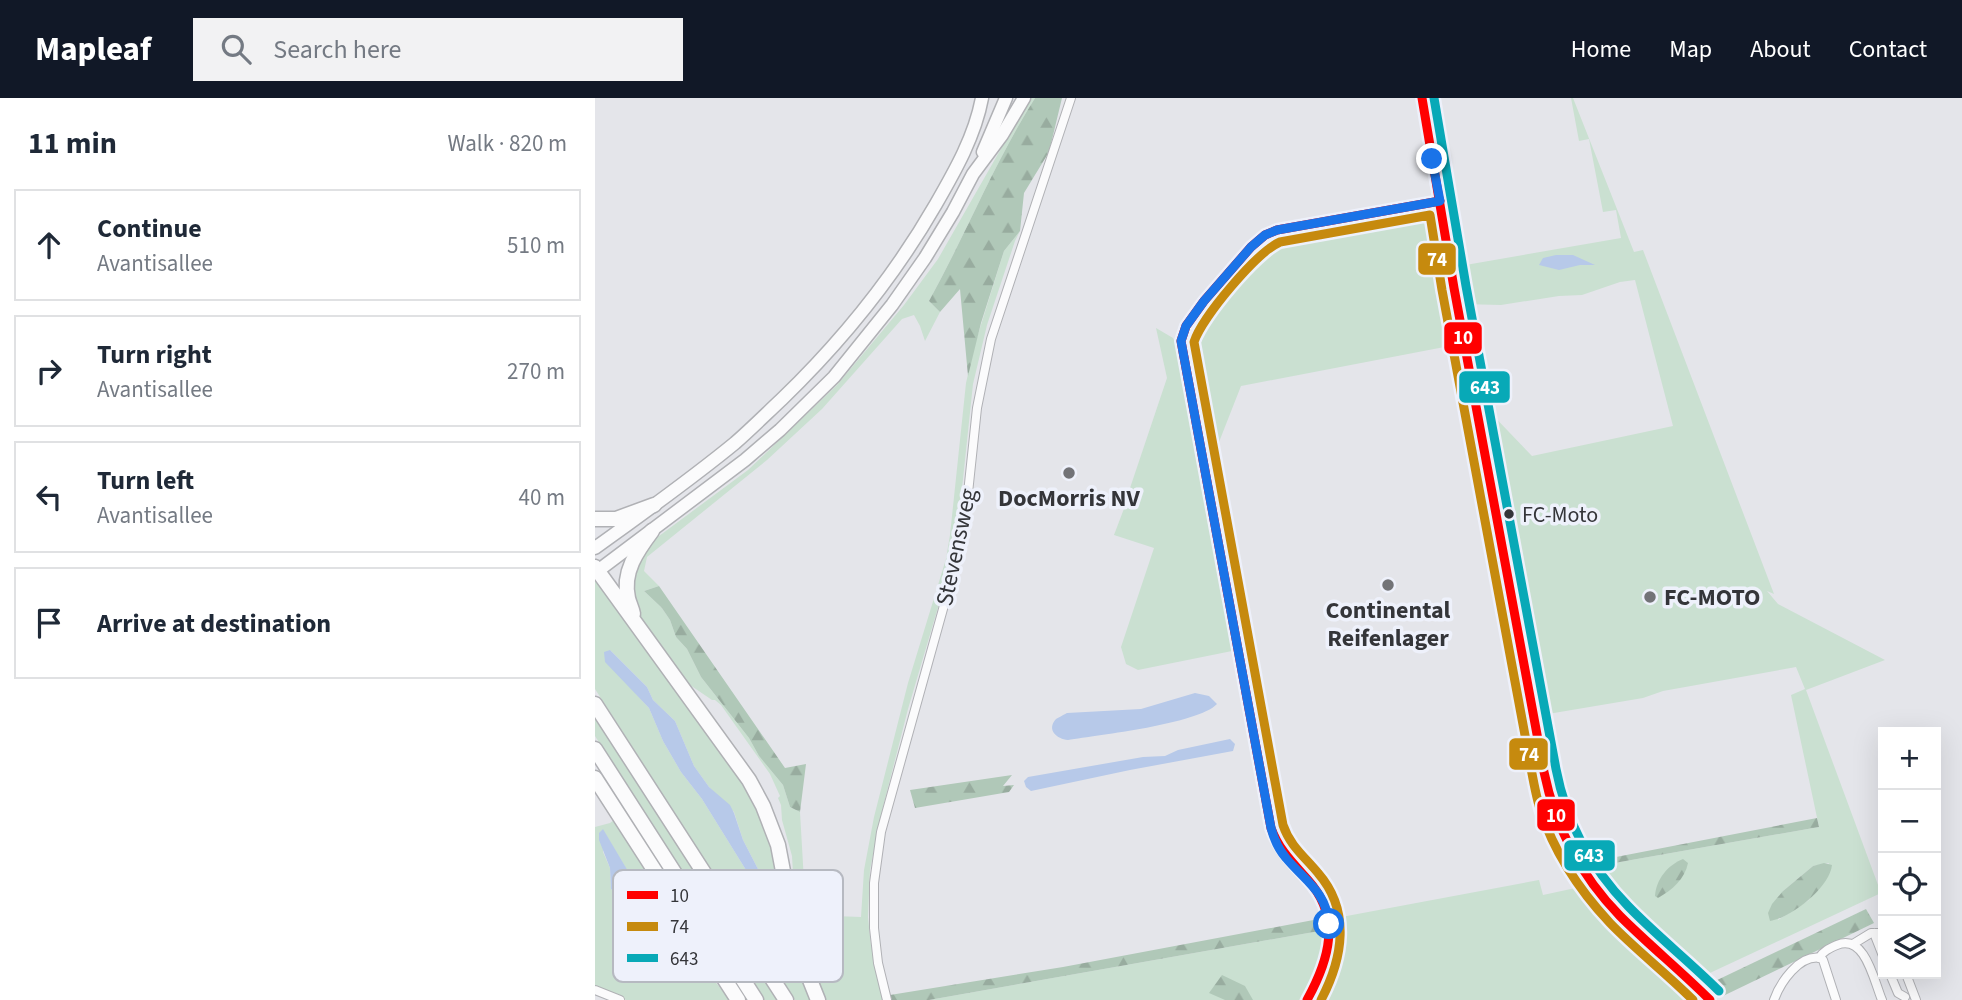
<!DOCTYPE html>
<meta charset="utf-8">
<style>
:root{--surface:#fff;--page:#f2f2f3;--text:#1f2937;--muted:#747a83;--line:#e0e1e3;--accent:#111827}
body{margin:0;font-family:"Source Sans 3",sans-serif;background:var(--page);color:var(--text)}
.controls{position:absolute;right:21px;bottom:21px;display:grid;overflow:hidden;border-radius:0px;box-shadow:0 7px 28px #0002}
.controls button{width:63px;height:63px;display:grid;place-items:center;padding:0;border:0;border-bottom:2px solid var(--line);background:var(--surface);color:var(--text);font:35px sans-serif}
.stop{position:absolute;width:21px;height:21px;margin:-16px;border:5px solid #1a73e8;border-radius:50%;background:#fff}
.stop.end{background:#1a73e8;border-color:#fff;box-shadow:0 2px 7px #0008}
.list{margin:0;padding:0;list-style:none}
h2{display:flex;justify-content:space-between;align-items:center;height:91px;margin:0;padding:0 28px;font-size:30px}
h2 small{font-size:23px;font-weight:400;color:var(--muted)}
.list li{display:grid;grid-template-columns:46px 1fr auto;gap:21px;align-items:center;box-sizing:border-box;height:112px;margin:0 14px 14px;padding:0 14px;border:2px solid var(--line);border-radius:0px}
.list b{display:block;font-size:26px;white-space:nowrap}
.list p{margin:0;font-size:23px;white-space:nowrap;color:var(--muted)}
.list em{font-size:23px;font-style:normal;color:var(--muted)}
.icon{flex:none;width:38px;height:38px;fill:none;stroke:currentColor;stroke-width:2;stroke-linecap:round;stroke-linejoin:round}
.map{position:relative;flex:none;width:1367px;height:902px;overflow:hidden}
header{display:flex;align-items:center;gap:42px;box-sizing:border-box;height:98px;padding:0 35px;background:var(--accent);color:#fff}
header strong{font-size:33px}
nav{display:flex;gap:38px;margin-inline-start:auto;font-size:24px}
.search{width:490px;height:63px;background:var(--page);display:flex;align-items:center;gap:18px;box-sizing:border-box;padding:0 24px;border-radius:0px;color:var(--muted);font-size:26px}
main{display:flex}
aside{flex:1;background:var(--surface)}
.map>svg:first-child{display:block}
.green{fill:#cae0d1;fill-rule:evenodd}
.forest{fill:url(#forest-firs)}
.water{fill:#b7c9e9}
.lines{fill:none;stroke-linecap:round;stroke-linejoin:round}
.minor-casing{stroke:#b0b1b5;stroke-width:10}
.tertiary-casing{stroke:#b0b1b5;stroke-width:12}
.trunk-casing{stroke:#b0b1b5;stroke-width:15}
.motorway-casing{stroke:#b0b1b5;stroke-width:17}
.minor{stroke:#fbfbfc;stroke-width:8}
.tertiary{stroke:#fbfbfc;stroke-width:10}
.trunk{stroke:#fbfbfc;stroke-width:12}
.motorway{stroke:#fbfbfc;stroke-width:14}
.bus-1-casing{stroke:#eef1fb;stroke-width:14}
.bus-2-casing{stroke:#eef1fb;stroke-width:14}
.bus-3-casing{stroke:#eef1fb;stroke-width:14}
.bus-1{stroke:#f00;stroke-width:9}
.bus-2{stroke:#c68a0e;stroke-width:9}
.bus-3{stroke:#08a9b7;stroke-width:9}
.route{stroke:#1a73e8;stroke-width:9}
.poi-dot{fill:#727377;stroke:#eef1fb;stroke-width:2.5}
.bus-dot{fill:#343539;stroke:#eef1fb;stroke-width:2.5}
.labels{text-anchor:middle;stroke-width:7;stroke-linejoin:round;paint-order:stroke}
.bus-label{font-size:22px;fill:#343539;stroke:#eef1fb;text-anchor:start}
.poi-label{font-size:24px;font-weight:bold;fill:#343539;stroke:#eef1fb}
.street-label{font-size:24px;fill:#343539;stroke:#eef1fb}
.key{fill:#eef1fb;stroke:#b6b9c1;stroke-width:2}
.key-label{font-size:19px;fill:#343539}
.line-badge{stroke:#eef1fb;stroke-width:2.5}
.badge-label{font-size:19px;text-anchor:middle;font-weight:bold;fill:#fff}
</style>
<header>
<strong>Mapleaf</strong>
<div class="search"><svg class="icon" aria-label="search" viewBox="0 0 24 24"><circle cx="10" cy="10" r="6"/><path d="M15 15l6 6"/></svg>Search here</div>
<nav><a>Home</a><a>Map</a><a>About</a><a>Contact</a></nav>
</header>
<main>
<aside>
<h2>11 min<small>Walk · 820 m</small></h2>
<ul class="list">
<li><svg class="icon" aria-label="ahead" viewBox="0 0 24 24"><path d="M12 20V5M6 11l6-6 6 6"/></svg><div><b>Continue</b><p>Avantisallee</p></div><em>510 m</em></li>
<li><svg class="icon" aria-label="right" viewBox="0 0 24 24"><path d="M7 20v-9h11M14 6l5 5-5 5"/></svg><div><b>Turn right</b><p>Avantisallee</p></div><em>270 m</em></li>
<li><svg class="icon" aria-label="left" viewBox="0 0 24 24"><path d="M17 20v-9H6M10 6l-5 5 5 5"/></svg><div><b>Turn left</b><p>Avantisallee</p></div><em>40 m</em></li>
<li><svg class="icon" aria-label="arrive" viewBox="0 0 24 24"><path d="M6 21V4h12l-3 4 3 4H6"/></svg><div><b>Arrive at destination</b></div></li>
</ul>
</aside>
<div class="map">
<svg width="1367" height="902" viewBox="0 0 1367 902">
<defs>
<pattern id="forest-firs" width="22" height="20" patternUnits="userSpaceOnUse" patternTransform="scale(1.75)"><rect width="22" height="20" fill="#b0c8b8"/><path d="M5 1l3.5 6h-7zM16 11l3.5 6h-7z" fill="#98ac9f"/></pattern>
</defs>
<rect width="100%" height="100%" fill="#e4e5ea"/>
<g class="green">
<path d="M435 0H440C399 65 371 136 334 203L345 214 330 243 325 228 319 217 307 221 227 311 172 362 52 459 49 473 64 488 49 493 67 510 75 522 81 539 92 551 106 579 154 640 164 658 188 687 195 709 205 714 210 801 213 817 266 819 269 772 279 719 313 585 351 461 355 437 371 285 380 246 409 153 425 133 420 143 392 227 378 286 362 438 357 462 313 611 285 721 275 772 273 819 276 847 288 902H230L224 889 213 858 200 809 197 758 187 722 186 707 183 700 185 698 175 676 126 607 120 602H117L92 585 43 517 39 507 37 478 43 461 60 441 153 372 242 287 309 207 343 161Z"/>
<path d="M976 0H978L1039 154 1048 152 1179 496 1172 493 1183 506 1290 562 1211 592 1286 795 1102 881C1063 847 1022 815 994 772L1025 764 1224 729 1196 597 1210 591 1201 569 1068 593 1048 600 947 617 925 501 930 494 929 483 921 476 890 309 937 358 1078 328 1040 182 1025 184 987 197 964 198 906 207 866 206 859 169 1026 140 1021 112 1008 114 994 41 984 43ZM1234 765 1214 802 1183 822 1188 793 1218 768Z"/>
<polygon points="832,113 844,127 865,246 646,288 615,367 595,263 594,242 622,198 670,145 694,136"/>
<polygon points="561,230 578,240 583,251 637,553 543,572 531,566 526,549 559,450 519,437 530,408 537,410 541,399 536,396 537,394 534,393 572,280"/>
<path d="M3 482 101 616 170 718 217 902H200L0 591V484ZM15 552 52 589 58 602 80 623 99 668 114 689 139 714 148 742 164 773 151 772 107 701 86 674 68 643 54 610 41 596Z"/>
<polygon points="0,610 185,902 168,902 0,638"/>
<path d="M19 722 86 822 87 839 109 870 135 902H31L0 888V729L15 725ZM8 732 62 822 57 831 16 791 15 770 8 754Z"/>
<path d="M944 782 948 797 985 789 998 799 1034 836 1097 891 1105 902H719C732 875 745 850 741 820Z"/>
<polygon points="730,832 725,865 704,902 334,902"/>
</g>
<g class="forest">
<path d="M440 0H467L454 54 429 95 425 133 409 153 386 225 373 278 365 191 345 214 334 203C371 136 399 65 440 0Z"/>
<polygon points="64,488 190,670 211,666 205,714 195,709 188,687 164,658 154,640 106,579 92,551 81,539 75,522 67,510 49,493"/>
<polygon points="417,677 408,688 419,687 414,694 320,710 315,692"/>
<polygon points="1222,720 1224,729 1025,764 994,772 990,765"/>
<path d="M1088 761 1093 765C1090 781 1077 792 1063 800L1060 798C1061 781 1073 767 1088 761Z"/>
<path d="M1229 765 1237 767C1235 789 1196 820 1175 823L1173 815 1177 806 1188 793 1218 768Z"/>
<polygon points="1271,811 1279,825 1128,898 1118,884"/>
<polygon points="729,820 730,832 334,902 297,902 295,897 468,869"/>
<polygon points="627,877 650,888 658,902 630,902 614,895"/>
</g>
<g class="water">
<polygon points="961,157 978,157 1000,167 985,167 964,172 944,167 948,160"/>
<polygon points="15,552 52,589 58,602 80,623 99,668 114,689 135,707 139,715 148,742 164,773 163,778 158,778 151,772 107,701 86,674 68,643 54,610 10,564 9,554"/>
<path d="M600 595 614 598 622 606C603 626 504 637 473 642 462 641 451 632 461 621 463 620 470 616 472 615L546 611Z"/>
<polygon points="635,641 640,646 638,653 535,672 436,693 431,689 429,683 433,679 548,659 570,658 583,652"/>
<polygon points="8,731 62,822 62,830 58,831 16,791 15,770 4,742 4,735"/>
</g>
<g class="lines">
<defs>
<g id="minor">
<polyline points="1279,835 1288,858"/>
<polyline points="1258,846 1276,835 1288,835"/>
<path d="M1224 860C1228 853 1235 850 1242 847 1270 835 1279 883 1287 902"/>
<polyline points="1295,876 1303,895 1310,899"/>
<polyline points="1311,876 1321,902"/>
<polyline points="0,892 25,902"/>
<polyline points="292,902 283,865 279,830 279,785 286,734 363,457 373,395 382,310 396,241 476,0"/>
<path d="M712 902C733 866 747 821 717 786 699 764 684 759 676 730L586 243 591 228 609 203 656 149 670 137 682 132 845 103"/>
<path d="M1179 902C1185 885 1204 856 1226 860L1228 862 1241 902"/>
</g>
<path id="tertiary" d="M827 0 859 190 944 646C949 670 952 696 961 719 975 755 998 790 1025 818 1054 847 1087 872 1115 902"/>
<g id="trunk">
<polyline points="388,54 411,0"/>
<path d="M0 450C47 416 95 382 140 345 156 331 171 316 187 301 247 243 299 179 341 106 360 73 380 38 387 0"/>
<polyline points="0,475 150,362 185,332 239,279 297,207 330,160 358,114 378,76 407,37 429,0"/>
</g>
<g id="motorway">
<polyline points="0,421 21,421 59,407"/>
<polyline points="0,469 154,682 168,708 183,747 200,836 213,877 223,902"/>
<path d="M38 516C37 510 34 505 33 500 27 474 42 453 57 433"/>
<polyline points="0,606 191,902"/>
<polyline points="0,651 161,902"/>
<polyline points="0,680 143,902"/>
</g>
</defs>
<use href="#minor" class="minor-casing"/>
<use href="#tertiary" class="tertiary-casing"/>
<use href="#trunk" class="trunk-casing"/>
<use href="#motorway" class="motorway-casing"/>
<use href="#minor" class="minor"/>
<use href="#tertiary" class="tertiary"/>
<use href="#trunk" class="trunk"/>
<use href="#motorway" class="motorway"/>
<defs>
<g id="bus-1">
<path d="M827 0 859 190 949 674C960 728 986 778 1025 818 1054 847 1086 873 1115 902"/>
<path d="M712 902C734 862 747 820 713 782 698 765 684 752 676 730L586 243 591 228 609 203 656 149 670 137 682 132 845 103"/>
</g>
<path id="bus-2" d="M726 902C748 860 756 813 723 775 710 759 695 748 688 727L599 244C607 219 662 154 685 144L835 117 847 192 932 648C936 669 939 691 945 711 959 754 985 793 1015 825 1041 852 1071 875 1098 902"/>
<path id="bus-3" d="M839 0 871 188 961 671C971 723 996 770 1033 808 1062 838 1095 864 1124 893"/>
</defs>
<use href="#bus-1" class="bus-1-casing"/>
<use href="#bus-2" class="bus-2-casing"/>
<use href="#bus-3" class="bus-3-casing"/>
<use href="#bus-1" class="bus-1"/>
<use href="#bus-2" class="bus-2"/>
<use href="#bus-3" class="bus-3"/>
</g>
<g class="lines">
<path class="route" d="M734 826C731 793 710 783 691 760 684 752 679 741 676 730L586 243 591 228 609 203 656 149 670 137 682 132 845 103 837 61"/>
</g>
<g class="poi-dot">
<circle cx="474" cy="375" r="7"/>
<circle cx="793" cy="487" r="7"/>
<circle cx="1055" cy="499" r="7"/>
</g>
<circle class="bus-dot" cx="914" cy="416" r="6"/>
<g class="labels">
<g class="bus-label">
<text x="927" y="424">FC-Moto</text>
</g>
<g class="poi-label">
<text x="474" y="408">DocMorris NV</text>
<text x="1069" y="507" text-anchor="start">FC-MOTO</text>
<text x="793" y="520">Continental<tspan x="793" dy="28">Reifenlager</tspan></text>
</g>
<g class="street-label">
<text transform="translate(361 449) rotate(-78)" y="8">Stevensweg</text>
</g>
</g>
<rect x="18" y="772" width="230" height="112" rx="10" class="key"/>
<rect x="32" y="793" width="31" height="8" fill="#f00"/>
<rect x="32" y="824" width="31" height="9" fill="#c68a0e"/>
<rect x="32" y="856" width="31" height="8" fill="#08a9b7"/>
<g class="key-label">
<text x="75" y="804">10</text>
<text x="75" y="835">74</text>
<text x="75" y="867">643</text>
</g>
<g class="line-badge">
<rect x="822" y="144" width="40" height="34" rx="7" fill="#c68a0e"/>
<rect x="848" y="223" width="40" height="34" rx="7" fill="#f00"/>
<rect x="863" y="272" width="53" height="34" rx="7" fill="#08a9b7"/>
<rect x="913" y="639" width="41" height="34" rx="7" fill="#c68a0e"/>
<rect x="941" y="700" width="40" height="34" rx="7" fill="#f00"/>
<rect x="968" y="741" width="53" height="33" rx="7" fill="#08a9b7"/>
</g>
<g class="badge-label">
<text x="842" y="168">74</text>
<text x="868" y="246">10</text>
<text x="890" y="296">643</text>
<text x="934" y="663">74</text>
<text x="961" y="724">10</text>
<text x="994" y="764">643</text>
</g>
</svg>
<div class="controls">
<button>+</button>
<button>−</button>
<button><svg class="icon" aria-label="locate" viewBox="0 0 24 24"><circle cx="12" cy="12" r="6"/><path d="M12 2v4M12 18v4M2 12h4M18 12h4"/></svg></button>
<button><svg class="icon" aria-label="layers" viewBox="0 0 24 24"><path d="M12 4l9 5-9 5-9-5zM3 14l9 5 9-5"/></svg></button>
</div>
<div class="stop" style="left:734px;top:826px"></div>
<div class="stop end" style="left:837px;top:61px"></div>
</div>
</main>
